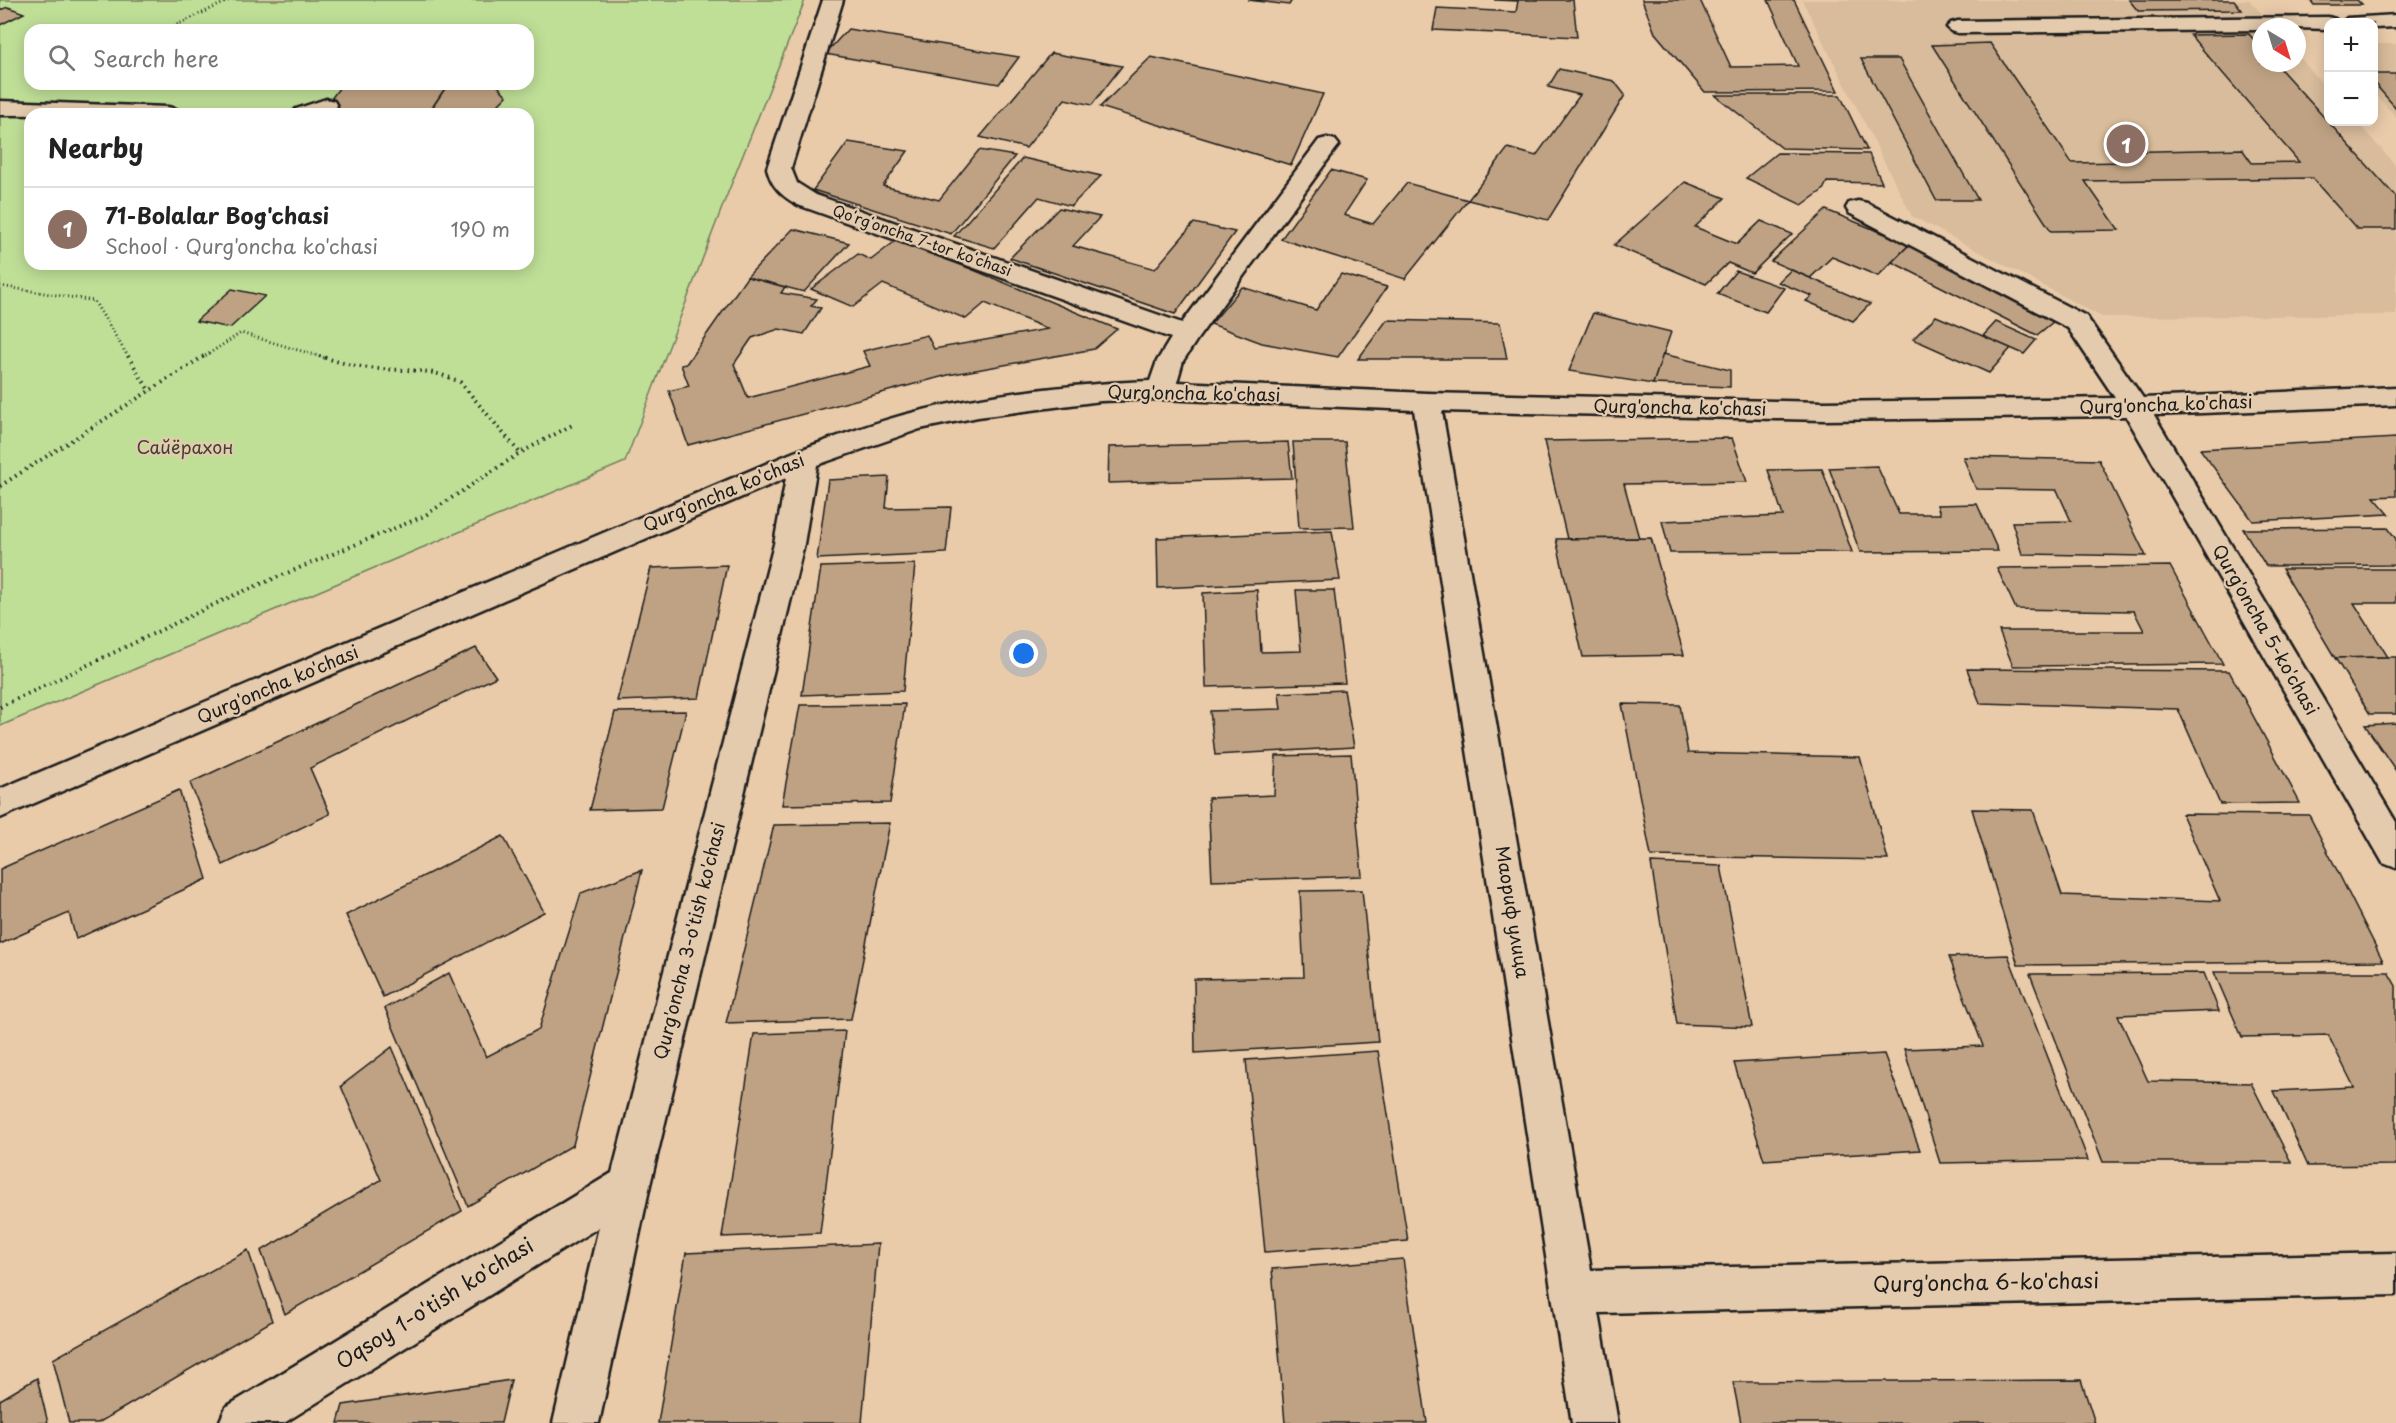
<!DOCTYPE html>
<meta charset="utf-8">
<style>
:root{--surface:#fff;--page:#f2f2f2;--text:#222;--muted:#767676;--line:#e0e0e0;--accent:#1f6fb2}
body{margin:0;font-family:"Playpen Sans",sans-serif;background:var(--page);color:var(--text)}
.controls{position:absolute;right:18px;top:18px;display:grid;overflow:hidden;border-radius:12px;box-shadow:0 3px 15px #0003}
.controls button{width:54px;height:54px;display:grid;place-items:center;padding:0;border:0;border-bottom:2px solid var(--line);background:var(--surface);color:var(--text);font:30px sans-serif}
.compass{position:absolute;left:2252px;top:18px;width:54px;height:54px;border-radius:50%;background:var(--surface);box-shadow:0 3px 15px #0003;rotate:142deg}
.you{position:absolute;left:1024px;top:654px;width:21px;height:21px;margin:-15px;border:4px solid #fff;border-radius:50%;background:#1a73e8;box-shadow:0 0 0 9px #1a73e833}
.badge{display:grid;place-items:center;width:39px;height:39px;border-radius:50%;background:var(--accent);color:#fff;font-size:20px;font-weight:700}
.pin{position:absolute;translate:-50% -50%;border:3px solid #fff;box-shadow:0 2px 6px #0006}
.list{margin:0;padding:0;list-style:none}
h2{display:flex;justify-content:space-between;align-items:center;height:78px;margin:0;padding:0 24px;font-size:26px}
h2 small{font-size:20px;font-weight:400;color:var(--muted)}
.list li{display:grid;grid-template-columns:39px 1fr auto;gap:18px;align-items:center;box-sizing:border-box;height:84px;padding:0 24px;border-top:2px solid var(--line)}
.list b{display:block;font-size:22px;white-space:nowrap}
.list p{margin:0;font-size:20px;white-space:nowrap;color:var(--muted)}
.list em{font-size:20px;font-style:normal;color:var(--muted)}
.icon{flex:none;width:33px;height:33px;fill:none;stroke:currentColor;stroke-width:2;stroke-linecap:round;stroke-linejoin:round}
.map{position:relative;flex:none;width:2396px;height:1423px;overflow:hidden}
.search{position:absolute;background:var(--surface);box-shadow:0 3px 15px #0003;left:24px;top:24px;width:510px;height:66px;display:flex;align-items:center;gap:15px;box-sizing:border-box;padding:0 21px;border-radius:18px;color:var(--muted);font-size:22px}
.panel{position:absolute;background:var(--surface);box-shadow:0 3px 15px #0003;left:24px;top:108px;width:510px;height:162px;border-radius:18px}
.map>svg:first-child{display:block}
.built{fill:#d8bc9b}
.green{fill:#bfdf97;stroke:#6e7e5a;stroke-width:1.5;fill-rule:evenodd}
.building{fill:#bfa283;stroke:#1c1c1c;stroke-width:1.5}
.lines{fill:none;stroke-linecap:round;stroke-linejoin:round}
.minor-casing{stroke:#1c1c1c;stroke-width:5}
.path-far1{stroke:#1c1c1c;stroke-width:3;stroke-dasharray:1 3;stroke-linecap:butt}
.path{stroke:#1c1c1c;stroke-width:4;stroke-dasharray:1.5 4.5;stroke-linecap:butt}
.minor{fill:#e5cbad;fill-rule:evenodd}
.labels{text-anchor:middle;stroke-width:4.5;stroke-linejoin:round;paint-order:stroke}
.far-street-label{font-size:15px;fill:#1c1c1c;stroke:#e5cbad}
.street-label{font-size:18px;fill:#1c1c1c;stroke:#e5cbad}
.park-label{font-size:18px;fill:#3d4335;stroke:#e5cbad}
.near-street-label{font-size:21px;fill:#1c1c1c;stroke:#e5cbad}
</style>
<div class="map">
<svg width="2396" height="1423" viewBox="0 0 2396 1423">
<rect width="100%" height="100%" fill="#e9cbaa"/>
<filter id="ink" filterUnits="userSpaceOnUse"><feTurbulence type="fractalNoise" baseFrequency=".0167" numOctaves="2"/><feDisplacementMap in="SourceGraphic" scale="12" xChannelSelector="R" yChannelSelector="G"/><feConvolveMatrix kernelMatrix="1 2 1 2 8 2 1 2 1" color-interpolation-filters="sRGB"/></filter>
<g filter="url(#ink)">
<g class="built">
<polygon points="1802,0 2249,0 2273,27 2261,27 2261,63 2297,63 2297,54 2328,90 2328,122 2357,122 2396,166 2396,315 2102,317 1912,216"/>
<polygon points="2374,44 2396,44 2396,117 2374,93"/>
</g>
<path class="green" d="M0 0H805L723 205 625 462 0 726ZM30 30H528V84H30ZM30 114H528V264H30Z"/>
<g class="building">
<polygon points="1248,0 1292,0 1289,5"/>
<polygon points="1494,0 1573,0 1577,37 1433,30 1437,8 1516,12 1518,1"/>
<polygon points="1642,0 1700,0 1731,67 1798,66 1768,0 1794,0 1838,91 1705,92 1655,33"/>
<polygon points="2129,0 2234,0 2242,10 2138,11"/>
<polygon points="2310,0 2357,0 2362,5 2314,5"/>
<polygon points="8,7 24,13 0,25 0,10"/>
<polygon points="848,29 1019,57 999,84 825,54"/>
<polygon points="2249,34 2261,48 2261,63 2275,63 2396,197 2396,229 2357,229 2312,178 2085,181 2119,230 2051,231 1932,45 1990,43 2072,163 2122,162 2115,152 2242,149 2252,163 2299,162 2190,35"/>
<polygon points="1051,53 1122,66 1092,105 1065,99 1026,148 980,137"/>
<polygon points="1151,57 1323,94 1291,165 1100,107"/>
<polygon points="1861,59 1899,59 1978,200 1936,200"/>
<polygon points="1559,69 1614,81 1625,95 1548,220 1468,200 1508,148 1536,156 1580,95 1548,87"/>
<polygon points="2374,74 2396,74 2396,108 2374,83"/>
<polygon points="342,84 448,84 428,114 320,114"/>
<polygon points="448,84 496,84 507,96 494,109 469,114 428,114"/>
<polygon points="1715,95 1840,95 1867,150 1782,148"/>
<polygon points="848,142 908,151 883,186 939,200 979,150 1015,156 951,234 813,190"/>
<polygon points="1777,153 1869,154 1882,183 1827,182 1823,190 1802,205 1746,178"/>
<polygon points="1023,158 1101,176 1071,206 1039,197 994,248 954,236"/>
<polygon points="1331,170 1367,180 1344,215 1373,224 1407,183 1468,200 1405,279 1281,239"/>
<polygon points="1685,182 1725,198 1695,227 1737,244 1761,221 1792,234 1752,273 1728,263 1706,284 1614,245"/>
<polygon points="1059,208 1100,217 1073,246 1155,269 1194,223 1235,232 1175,314 1010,258"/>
<polygon points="1826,210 1910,244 1878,276 1832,257 1810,278 1771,261"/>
<polygon points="793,229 849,243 804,292 747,277"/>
<polygon points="898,239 1117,329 1094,349 948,375 688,445 669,391 689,386 681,365 686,364 747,277 785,287 781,293 817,299 811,306 821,308 804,334 779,329 752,338 734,364 748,398 870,366 863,351 927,335 934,349 1048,329 985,303 966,319 883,284 853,307 811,289 858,254 871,260"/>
<polygon points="1910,244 2059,317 2037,335 1892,262"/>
<polygon points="1791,270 1810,278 1870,304 1853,321 1806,301 1812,296 1778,282"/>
<polygon points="1736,271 1784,288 1766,312 1717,294"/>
<polygon points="1341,274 1387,287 1338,357 1262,343 1211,324 1242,287 1316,310"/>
<polygon points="232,289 265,296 230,328 196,321"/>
<polygon points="1593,313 1671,332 1653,384 1569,371"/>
<polygon points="1936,316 1983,336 2011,348 1989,373 1913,339"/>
<polygon points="1387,320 1500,323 1507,359 1358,359"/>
<polygon points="1996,322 2036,340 2024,354 1983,336"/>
<polygon points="1663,354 1730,370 1730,387 1653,384"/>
<polygon points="1732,438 1747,482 1624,484 1639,538 1567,539 1544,441"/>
<polygon points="2396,438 2396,496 2374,497 2389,514 2253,521 2200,449"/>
<polygon points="1288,442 1292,478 1108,483 1109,447"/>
<polygon points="1293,442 1345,442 1354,527 1299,528"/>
<polygon points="1963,457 2099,460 2146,556 2022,554 2012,522 2071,521 2057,490 1976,489"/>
<polygon points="1877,466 1899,514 1940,514 1937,505 1977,504 1998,551 1860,552 1829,468"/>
<polygon points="1822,469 1852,552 1670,553 1662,521 1783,516 1768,470"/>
<polygon points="889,477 886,508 951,507 946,553 817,559 828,480"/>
<polygon points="2388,528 2396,539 2396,565 2266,566 2243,529"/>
<polygon points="1332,531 1340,580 1158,588 1157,538"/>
<polygon points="1651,538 1684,655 1583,657 1556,539"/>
<polygon points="915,564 903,691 802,695 821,567"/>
<polygon points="727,565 699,698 617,701 651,568"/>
<polygon points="2170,566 2223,664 2013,666 1999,631 2144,631 2134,611 2016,609 1997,568"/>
<polygon points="2282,569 2396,569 2396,603 2354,603 2388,657 2335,658"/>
<polygon points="1257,590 1261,652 1301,651 1296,590 1334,590 1345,683 1206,687 1203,593"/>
<polygon points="476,648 496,677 310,768 330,814 223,865 190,783"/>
<polygon points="2388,657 2396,657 2396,714 2370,714 2335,658"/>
<polygon points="1967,669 2229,671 2300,803 2220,804 2178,709 1980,703"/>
<polygon points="1344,690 1354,747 1215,755 1210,711 1281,709 1279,693"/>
<polygon points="905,704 890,803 782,805 800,705"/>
<polygon points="1622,704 1680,705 1688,753 1860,757 1888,860 1651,856"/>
<polygon points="686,711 662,808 590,810 615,712"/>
<polygon points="2396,723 2396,771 2365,725"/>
<polygon points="1351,754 1362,876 1212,881 1208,798 1274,795 1276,756"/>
<polygon points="179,790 207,879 76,939 69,913 0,944 0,869"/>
<polygon points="1972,809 2033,810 2062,895 2220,901 2182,814 2309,815 2383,961 2018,965"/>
<polygon points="890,823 851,1019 726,1023 774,825"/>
<polygon points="503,836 544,912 383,997 346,915"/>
<polygon points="1651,863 1721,866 1752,1027 1677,1024"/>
<polygon points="642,870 573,1145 468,1206 385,1008 449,973 486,1057 539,1029 581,893"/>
<polygon points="1362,890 1378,1042 1195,1053 1194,979 1304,977 1300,891"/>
<polygon points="2008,955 2088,1160 1940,1163 1904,1049 1983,1046 1949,957"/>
<polygon points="2214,972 2388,972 2396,986 2396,1165 2308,1166 2274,1091 2354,1087 2328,1035 2242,1037"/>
<polygon points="2204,973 2219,1011 2118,1015 2148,1081 2251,1083 2291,1162 2103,1162 2030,974"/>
<polygon points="845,1031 820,1233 722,1237 754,1034"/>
<polygon points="392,1047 462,1211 285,1314 261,1251 381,1180 341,1086"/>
<polygon points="1378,1051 1408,1241 1265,1252 1246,1060"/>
<polygon points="1884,1054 1920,1150 1764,1160 1734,1063"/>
<polygon points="878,1244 862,1423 658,1423 686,1253"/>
<polygon points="248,1250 272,1321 98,1423 69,1423 53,1359"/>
<polygon points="1403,1259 1427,1423 1285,1423 1272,1269"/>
<polygon points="37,1378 48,1423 0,1423 0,1400"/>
<polygon points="511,1380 501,1423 338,1423 343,1405"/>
<polygon points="2081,1380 2095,1423 1741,1423 1733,1382"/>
</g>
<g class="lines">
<defs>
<g id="minor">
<path d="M823 0H843L791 168 797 183 816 195 1182 323 1319 140 1327 138 1335 140 1339 145 1335 150 1198 338 1183 361 1177 382 1427 393 1824 402 2115 398 2068 328 1849 213 1846 208 1849 203 1858 201 1867 203 2086 316 2143 398 2396 387V405L2154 415 2396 822V868L2383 863 2126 416 1824 420 1442 411 1591 1270 2396 1253V1295L1599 1313 1618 1423H1572L1414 410 1161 399 1101 401 978 417 920 429 817 465 804 544 650 1185 599 1423H553L599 1227 284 1423H219L226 1407 612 1173 774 544 786 478 0 818V789L794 452C834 438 874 422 915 412 991 393 1072 384 1150 381L1157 361 1171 338 798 205C783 197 771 187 767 168Z"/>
<polygon points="2396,15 2396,27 2374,28 2374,22 2343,22 2347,18"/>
<polygon points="2328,17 2335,19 2338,22 2328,22 2328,29 2261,27 2261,30 1958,33 1951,31 1947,27 1951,23 1958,21"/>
<path d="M326 99 334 101 337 106C329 119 306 114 293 114L296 109Z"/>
<polygon points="0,101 168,107 176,109 179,114 0,115"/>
</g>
</defs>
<use href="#minor" class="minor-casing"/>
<g class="path-far1">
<polyline points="166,30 230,0"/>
<polyline points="0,286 94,301 129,358"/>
<polyline points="202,358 241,333 325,358"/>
</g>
<g class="path">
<polyline points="128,356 150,392"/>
<path d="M319 356C336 361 352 366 369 368 404 372 426 366 460 382L520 453 574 424"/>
<polyline points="0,486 204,356"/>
<polyline points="0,707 232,596 424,516 520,453"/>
</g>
<use href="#minor" class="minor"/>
</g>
</g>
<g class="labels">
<g class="far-street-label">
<text transform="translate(922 241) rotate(19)" y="5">Qoʻrgʻoncha 7-tor koʻchasi</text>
</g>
<g class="street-label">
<text transform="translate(1194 394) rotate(1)" y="6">Qurg'oncha ko'chasi</text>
<text transform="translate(2166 405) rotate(-2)" y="6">Qurg'oncha ko'chasi</text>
<text transform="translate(1680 408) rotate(1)" y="6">Qurg'oncha ko'chasi</text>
<text transform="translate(724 493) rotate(-23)" y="6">Qurg'oncha ko'chasi</text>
<text transform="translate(2265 630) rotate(60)" y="6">Qurg'oncha 5-ko'chasi</text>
<text transform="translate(278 685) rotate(-23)" y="6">Qurg'oncha ko'chasi</text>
<text transform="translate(1512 912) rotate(81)" y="6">Маориф улица</text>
<text transform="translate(690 941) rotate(-76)" y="6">Qurg'oncha 3-o'tish ko'chasi</text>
</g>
<g class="park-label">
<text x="185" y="454">Сайёрахон</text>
</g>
<g class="near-street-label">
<text transform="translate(1986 1283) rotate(-1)" y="7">Qurg'oncha 6-ko'chasi</text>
<text transform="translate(435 1304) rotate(-32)" y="7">Oqsoy 1-o'tish ko'chasi</text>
</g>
</g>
</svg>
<div class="controls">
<button>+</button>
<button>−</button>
</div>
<svg class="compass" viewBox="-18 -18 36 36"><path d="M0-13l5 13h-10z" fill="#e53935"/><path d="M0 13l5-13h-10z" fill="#767676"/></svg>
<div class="you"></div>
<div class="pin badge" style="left:2126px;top:144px;background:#8d6e63">1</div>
<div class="search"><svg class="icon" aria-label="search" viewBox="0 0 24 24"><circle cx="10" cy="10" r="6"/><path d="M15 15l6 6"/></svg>Search here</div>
<section class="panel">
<h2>Nearby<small></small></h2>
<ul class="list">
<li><span class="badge" style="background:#8d6e63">1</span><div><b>71-Bolalar Bog'chasi</b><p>School · Qurg'oncha ko'chasi</p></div><em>190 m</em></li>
</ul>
</section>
</div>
